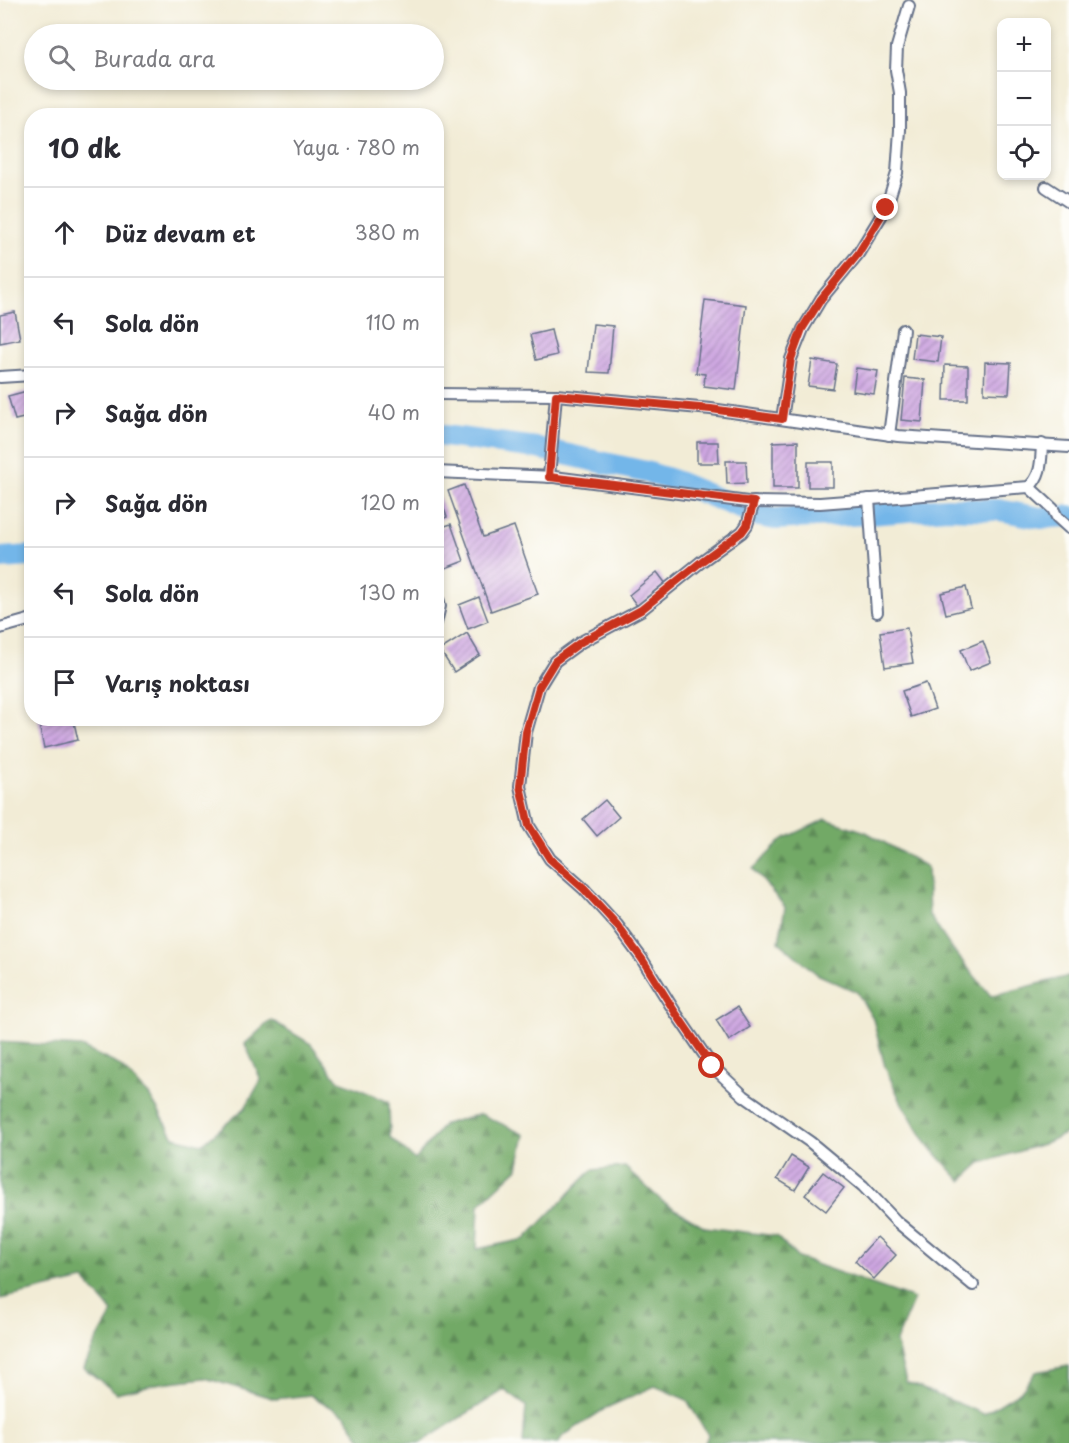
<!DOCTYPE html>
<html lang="tr">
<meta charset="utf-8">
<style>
:root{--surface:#fff;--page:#f7f7f7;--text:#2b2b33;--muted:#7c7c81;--line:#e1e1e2}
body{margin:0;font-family:"Playpen Sans",sans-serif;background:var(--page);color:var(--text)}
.controls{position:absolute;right:18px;top:18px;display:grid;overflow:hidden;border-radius:12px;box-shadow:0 3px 9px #0003}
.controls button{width:54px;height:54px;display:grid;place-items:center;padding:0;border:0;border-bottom:2px solid var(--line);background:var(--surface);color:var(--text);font:30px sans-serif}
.stop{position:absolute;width:18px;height:18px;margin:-14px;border:4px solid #c8321e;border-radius:50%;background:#fff}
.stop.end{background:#c8321e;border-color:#fff;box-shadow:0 2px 6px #0008}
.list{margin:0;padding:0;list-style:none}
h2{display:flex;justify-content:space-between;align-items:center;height:78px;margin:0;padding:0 24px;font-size:26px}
h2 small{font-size:20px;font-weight:400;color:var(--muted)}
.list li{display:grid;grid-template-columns:39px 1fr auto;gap:18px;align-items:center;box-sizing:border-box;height:90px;padding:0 24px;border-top:2px solid var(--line)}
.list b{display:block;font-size:22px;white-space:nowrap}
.list em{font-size:20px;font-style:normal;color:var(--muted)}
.icon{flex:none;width:33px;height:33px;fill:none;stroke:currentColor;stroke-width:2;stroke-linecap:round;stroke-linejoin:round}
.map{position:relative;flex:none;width:1069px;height:1443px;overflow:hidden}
.search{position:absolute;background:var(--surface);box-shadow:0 3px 9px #0003;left:24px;top:24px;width:420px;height:66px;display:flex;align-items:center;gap:15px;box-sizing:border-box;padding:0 21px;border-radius:33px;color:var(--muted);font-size:22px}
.panel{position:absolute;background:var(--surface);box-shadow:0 3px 9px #0003;left:24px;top:108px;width:420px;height:618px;border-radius:24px}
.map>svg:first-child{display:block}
.forest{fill:url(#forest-firs);stroke:#466c62;stroke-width:1.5}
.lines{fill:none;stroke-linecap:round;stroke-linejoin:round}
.river{stroke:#73b6e9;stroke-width:22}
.building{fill:url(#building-hatch)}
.street-casing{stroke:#667188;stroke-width:14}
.street{stroke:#fff;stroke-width:10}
.route{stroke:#c8321e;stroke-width:8}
</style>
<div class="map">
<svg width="1069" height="1443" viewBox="0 0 1069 1443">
<defs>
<pattern id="forest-firs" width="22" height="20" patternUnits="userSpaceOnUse" patternTransform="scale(1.5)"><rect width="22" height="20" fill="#72a966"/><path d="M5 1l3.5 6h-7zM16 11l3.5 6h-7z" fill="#5d8a57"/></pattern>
<pattern id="building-hatch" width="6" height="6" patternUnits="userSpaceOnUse" patternTransform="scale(1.5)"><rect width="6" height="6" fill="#cea6e1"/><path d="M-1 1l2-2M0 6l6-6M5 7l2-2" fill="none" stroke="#a688ba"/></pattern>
</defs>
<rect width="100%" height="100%" fill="#fdfcf7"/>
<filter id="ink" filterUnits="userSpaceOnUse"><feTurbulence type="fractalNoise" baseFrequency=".0167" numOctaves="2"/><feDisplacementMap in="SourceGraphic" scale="12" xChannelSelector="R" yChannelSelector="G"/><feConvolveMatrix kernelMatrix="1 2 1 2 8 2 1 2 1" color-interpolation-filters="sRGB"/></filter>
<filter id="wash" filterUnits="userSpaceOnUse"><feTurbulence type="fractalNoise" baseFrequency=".008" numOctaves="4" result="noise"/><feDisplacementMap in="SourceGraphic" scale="24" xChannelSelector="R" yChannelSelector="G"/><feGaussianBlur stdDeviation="1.35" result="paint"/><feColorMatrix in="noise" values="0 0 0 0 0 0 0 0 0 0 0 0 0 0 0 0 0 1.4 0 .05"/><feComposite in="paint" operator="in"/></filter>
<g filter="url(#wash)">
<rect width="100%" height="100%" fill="#f2ecd6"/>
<g class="forest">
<polygon points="826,819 866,832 927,867 929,915 949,945 991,996 1069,976 1069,1132 1043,1144 981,1163 961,1181 927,1144 901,1102 885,1067 873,1019 857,992 817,974 779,942 785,907 753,869 783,839"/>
<polygon points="271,1020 311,1044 338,1080 389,1102 390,1137 415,1160 444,1124 481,1114 525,1135 518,1168 479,1205 477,1249 525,1239 592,1170 625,1167 662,1201 705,1227 776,1236 798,1258 914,1299 896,1342 906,1382 984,1414 1020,1392 1036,1372 1069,1366 1069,1443 705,1443 708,1435 687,1400 655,1386 606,1408 563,1436 559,1443 523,1443 526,1406 504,1390 420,1443 373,1443 361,1439 345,1415 310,1395 275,1399 205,1378 161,1383 116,1393 84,1368 94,1345 113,1312 84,1280 0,1299 0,1042 81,1047 119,1065 149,1095 174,1137 202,1144 245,1108 261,1080 245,1044"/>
</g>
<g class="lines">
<g class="river">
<polyline points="436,435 537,448 646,472 672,480 759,516 775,519 870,514 947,508 999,510 1041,518 1069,516"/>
<polyline points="0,558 32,556"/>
</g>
</g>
<g id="blocks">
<g class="building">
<polygon points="705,300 746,305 736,390 704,386 705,374 696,373"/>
<polygon points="15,312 20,339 0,343 0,315"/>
<polygon points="593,324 613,326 609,373 588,372"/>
<polygon points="551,330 557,355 536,360 530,335"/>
<polygon points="915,334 941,337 938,362 912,359"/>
<polygon points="812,360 837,364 833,389 808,386"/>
<polygon points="985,362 1011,363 1009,394 984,393"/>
<polygon points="945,365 968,366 968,400 944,400"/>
<polygon points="856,368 878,371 874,394 853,391"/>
<polygon points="905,378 925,380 922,422 901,420"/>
<polygon points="27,391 32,406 32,416 15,420 8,396"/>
<polygon points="798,441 798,488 773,488 773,442"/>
<polygon points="697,442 718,442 719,463 697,463"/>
<polygon points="726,461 746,461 747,483 727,484"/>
<rect x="808" y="462" width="25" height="25"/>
<polygon points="464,485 483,537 514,526 538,594 491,611 448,491"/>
<polygon points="436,487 447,517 436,521"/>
<polygon points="451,524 464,561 443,569 436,552 436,529"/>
<polygon points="657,572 666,584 638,607 629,595"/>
<polygon points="966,587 971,608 946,614 941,593"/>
<polygon points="479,597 488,621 468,629 459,605"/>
<polygon points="907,628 913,663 885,667 880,632"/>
<polygon points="467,633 480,655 454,672 440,650"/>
<polygon points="983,641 991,662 969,671 961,650"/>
<polygon points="926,683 935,709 911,717 902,691"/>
<polygon points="43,718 73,718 78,740 44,748 38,720"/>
<polygon points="605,800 619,817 597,836 583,819"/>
<polygon points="737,1007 750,1027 729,1041 716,1020"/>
<polygon points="791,1156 809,1167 795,1190 777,1179"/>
<polygon points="823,1172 844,1188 826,1211 805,1195"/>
<polygon points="877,1237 896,1255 874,1279 855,1261"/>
</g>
</g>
</g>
<g filter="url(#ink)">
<use href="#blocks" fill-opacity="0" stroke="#667188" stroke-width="1.5"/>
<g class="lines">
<defs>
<g id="street">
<polyline points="1046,187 1069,202"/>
<polyline points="0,377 32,375"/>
<polyline points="436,394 556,395 711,409 898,436 1069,447"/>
<polyline points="782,419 791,359 803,329 821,299 858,254 886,208 897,173 900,130 900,93 896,70 897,47 909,6"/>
<polyline points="889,435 903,330"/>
<path d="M436 472 554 477 748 502 820 503 1029 487C1042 475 1041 461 1042 444"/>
<polyline points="549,477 556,395"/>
<polyline points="1029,487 1053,509 1057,517 1069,528"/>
<polyline points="869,499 877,612"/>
<polyline points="754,502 747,525 742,532 702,561 641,610 581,642 555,661 539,687 526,732 520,786 529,826 550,859 584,889 617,925 642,959 675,1012 712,1066 744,1096 810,1142 863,1186 896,1221 973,1285"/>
<polyline points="436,591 440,606 436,623"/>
<polyline points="0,628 32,619"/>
</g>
</defs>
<use href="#street" class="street-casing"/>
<use href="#street" class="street"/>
</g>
</g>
<g class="lines" filter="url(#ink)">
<polyline class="route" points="712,1066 675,1012 642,959 617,925 584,889 550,859 529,826 520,786 526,732 539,687 555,661 581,642 641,610 702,561 742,532 747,525 754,502 549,477 556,395 711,409 782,419 791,359 802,329 821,299 858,254 886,208"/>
</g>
</svg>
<div class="controls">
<button>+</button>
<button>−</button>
<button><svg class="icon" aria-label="locate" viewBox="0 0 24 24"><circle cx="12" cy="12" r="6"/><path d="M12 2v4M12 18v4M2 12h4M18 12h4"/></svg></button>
</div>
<div class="stop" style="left:712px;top:1066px"></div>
<div class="stop end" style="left:886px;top:208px"></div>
<div class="search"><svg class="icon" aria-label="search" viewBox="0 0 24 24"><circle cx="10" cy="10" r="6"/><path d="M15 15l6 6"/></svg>Burada ara</div>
<section class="panel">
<h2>10 dk<small>Yaya · 780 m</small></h2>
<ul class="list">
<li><svg class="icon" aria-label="ahead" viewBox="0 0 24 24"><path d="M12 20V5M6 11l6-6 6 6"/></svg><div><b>Düz devam et</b></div><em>380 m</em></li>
<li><svg class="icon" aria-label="left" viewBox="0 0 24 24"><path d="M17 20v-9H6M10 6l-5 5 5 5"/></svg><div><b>Sola dön</b></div><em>110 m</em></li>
<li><svg class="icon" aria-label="right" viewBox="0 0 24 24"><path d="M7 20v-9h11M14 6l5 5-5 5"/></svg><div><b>Sağa dön</b></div><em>40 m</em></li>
<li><svg class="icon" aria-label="right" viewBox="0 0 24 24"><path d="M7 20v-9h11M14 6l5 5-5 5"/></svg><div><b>Sağa dön</b></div><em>120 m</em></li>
<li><svg class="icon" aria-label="left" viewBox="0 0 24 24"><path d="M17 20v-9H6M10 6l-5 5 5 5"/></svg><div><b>Sola dön</b></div><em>130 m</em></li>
<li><svg class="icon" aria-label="arrive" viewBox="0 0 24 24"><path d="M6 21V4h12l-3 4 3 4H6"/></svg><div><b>Varış noktası</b></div></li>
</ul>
</section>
</div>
